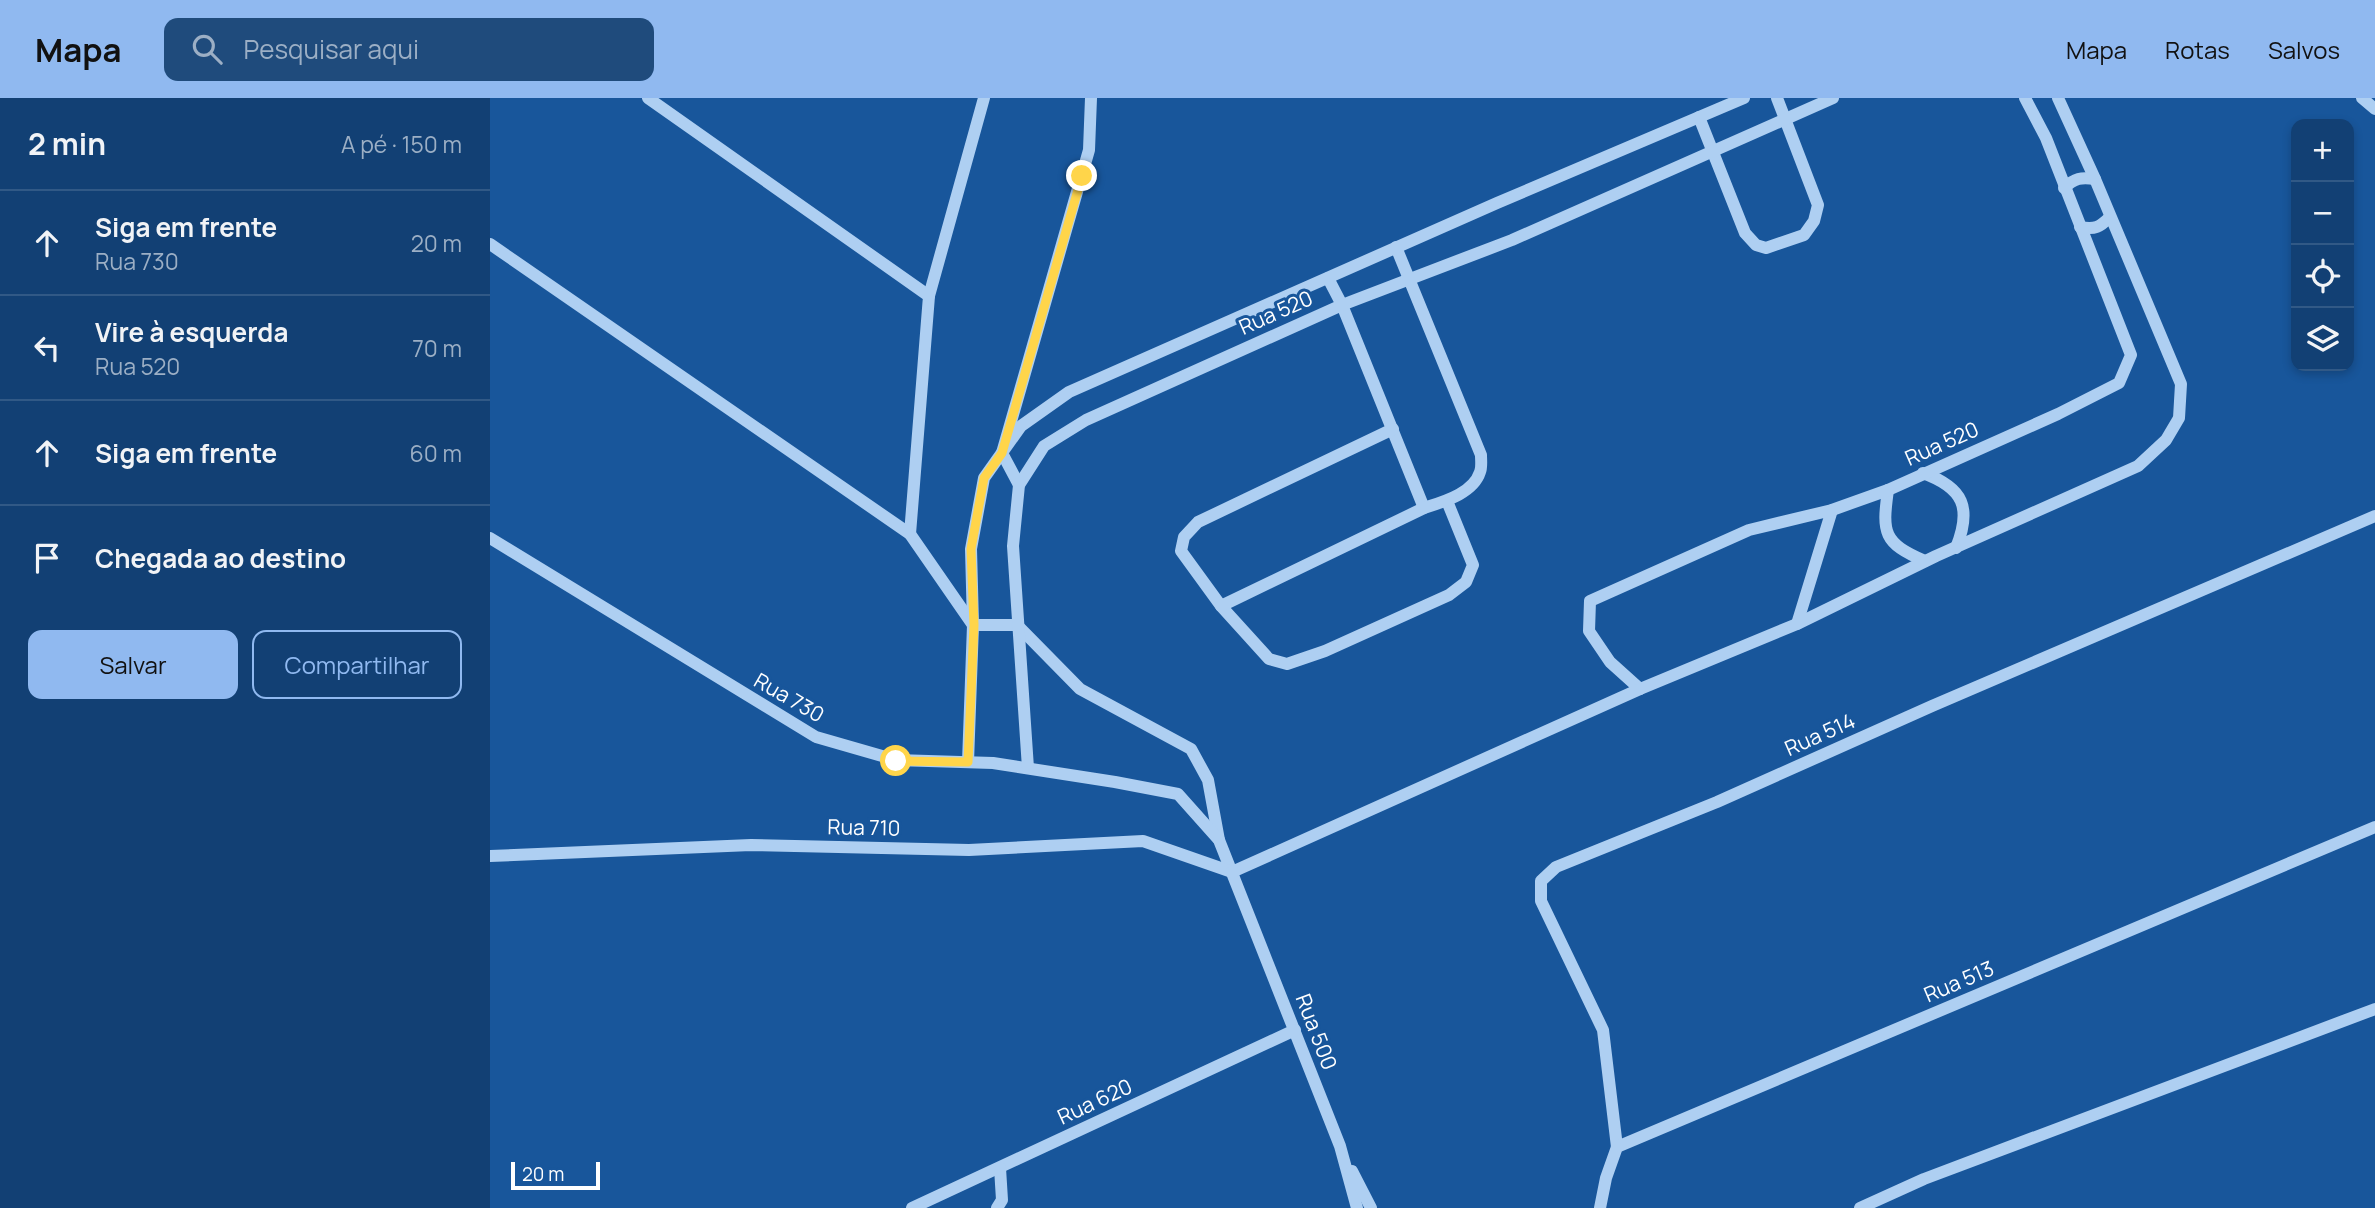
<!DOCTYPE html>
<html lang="pt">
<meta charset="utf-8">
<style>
:root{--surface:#124074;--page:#1f4b7c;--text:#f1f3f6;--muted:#9cafc5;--line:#315986;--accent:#90b9f0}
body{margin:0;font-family:Manrope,sans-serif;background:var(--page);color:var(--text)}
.controls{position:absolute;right:21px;top:21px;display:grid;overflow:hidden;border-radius:14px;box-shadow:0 4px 10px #0003}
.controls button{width:63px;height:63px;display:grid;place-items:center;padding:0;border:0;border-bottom:2px solid var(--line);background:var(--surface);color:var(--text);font:35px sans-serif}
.scale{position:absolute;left:21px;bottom:18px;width:89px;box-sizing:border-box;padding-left:7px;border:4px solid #fff;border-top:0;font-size:19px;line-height:24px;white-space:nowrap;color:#fff;-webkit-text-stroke:5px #18569b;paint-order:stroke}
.stop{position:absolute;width:21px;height:21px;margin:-16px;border:5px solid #ffd54a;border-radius:50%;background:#fff}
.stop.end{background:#ffd54a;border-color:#fff;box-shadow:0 2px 7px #0008}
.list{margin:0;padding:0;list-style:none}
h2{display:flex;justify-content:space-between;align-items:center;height:91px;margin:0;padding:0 28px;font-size:30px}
h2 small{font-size:23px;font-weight:400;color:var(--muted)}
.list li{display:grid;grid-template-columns:46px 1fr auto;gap:21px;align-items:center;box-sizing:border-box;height:105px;padding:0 28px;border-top:2px solid var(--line)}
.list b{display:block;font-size:26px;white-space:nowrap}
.list p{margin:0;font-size:23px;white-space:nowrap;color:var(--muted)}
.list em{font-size:23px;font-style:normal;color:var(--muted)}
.actions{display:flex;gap:14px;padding:21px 28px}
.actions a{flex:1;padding:16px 0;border:2px solid var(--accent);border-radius:14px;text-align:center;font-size:24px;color:var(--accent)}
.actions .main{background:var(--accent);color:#111}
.icon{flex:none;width:38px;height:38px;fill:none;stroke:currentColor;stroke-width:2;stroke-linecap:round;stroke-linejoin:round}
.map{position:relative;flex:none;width:1885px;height:1110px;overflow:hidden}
header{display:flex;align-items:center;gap:42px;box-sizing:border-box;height:98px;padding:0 35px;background:var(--accent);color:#111}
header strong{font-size:33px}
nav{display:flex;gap:38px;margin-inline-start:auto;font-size:24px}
.search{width:490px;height:63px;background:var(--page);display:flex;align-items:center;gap:18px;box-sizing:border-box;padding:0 24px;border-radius:14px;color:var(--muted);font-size:26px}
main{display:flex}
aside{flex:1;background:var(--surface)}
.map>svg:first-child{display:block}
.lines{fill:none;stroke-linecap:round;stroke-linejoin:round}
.minor{stroke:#aecff2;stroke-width:12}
.route{stroke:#ffd54a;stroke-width:9}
.labels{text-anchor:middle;stroke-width:6;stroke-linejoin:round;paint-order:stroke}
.street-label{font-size:21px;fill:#fff;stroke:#18569b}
</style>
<header>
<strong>Mapa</strong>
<div class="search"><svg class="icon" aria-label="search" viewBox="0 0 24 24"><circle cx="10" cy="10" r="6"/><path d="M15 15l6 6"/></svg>Pesquisar aqui</div>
<nav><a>Mapa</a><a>Rotas</a><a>Salvos</a></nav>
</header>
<main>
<aside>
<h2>2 min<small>A pé · 150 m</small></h2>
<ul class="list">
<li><svg class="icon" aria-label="ahead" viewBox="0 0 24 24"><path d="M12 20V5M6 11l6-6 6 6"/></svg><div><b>Siga em frente</b><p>Rua 730</p></div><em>20 m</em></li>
<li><svg class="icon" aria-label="left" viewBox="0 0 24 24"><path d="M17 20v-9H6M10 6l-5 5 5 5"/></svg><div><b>Vire à esquerda</b><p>Rua 520</p></div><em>70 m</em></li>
<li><svg class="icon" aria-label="ahead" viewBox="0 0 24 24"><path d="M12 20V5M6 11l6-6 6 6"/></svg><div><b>Siga em frente</b></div><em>60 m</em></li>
<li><svg class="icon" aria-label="arrive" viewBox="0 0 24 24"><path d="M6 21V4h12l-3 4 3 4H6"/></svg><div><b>Chegada ao destino</b></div></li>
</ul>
<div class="actions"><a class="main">Salvar</a><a>Compartilhar</a></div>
</aside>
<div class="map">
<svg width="1885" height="1110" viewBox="0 0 1885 1110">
<rect width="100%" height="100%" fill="#18569b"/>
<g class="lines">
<g class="minor">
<polyline points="158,0 439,198 420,436"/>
<polyline points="1872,0 1885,11"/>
<polyline points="1209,19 1255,135 1266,147 1276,150 1314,137 1324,123 1328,107 1287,0"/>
<path d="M1574 90C1585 80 1591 79 1605 81"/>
<path d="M1590 129C1605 132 1610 129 1620 119"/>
<polyline points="0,146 420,436 483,527 527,527 590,591 701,651 718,682 729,742"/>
<polyline points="838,180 852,207 934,410"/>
<polyline points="439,198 494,0"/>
<polyline points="903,331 708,424 694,439 691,453 731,508 779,561 797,566 835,553 959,497 976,484 983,467 957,403"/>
<path d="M1433 375C1474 390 1482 410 1466 450"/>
<polyline points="529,387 512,355 599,52 601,0"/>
<path d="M1398 392C1392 435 1393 445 1435 463"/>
<polyline points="0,440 326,639 406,662 503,665 625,684 688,696 729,742 850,1048 867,1110"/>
<path d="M731 508 934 410C952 404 983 396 990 374 992 370 991 362 991 357L906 149"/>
<polyline points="1307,526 1342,412"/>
<polyline points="1150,591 1120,564 1099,533 1100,503 1259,432 1342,412 1398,392 1568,316 1629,285 1641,257 1556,40 1535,0"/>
<polyline points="478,664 483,527 481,451 494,380 531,328 579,294 1007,105 1254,0"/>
<polyline points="538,670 523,448 529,387 554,348 596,322 852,207 1022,142 1343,0"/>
<polyline points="0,758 261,747 479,752 653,743 742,774"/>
<polyline points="742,774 1150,591 1307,526 1446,458 1648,368 1676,342 1689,320 1691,286 1605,81 1568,0"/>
<polyline points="1127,1049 1113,932 1051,803 1051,783 1066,769 1227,704 1442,608 1885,418"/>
<polyline points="862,1073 881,1110"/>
<polyline points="422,1110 805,932"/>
<polyline points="507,1110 512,1102 510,1070"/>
<polyline points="1110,1110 1116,1080 1127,1049 1885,729"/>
<polyline points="1370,1110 1434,1081 1885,911"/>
</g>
</g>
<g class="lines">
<polyline class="route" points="406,663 478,664 484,527 481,451 494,380 512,355 592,78"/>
</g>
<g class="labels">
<g class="street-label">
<text transform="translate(786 215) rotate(-24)" y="7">Rua 520</text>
<text transform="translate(1452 346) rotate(-24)" y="7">Rua 520</text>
<text transform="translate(299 600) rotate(30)" y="7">Rua 730</text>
<text transform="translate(1330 637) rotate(-24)" y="7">Rua 514</text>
<text transform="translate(374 730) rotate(1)" y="7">Rua 710</text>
<text transform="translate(1469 884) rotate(-23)" y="7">Rua 513</text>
<text transform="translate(826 934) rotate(69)" y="7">Rua 500</text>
<text transform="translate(605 1004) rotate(-25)" y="7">Rua 620</text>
</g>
</g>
</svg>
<div class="controls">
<button>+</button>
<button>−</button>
<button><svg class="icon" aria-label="locate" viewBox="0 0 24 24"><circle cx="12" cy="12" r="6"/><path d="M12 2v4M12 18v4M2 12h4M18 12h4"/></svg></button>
<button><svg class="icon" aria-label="layers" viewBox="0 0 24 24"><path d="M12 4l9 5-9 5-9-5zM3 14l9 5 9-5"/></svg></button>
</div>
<div class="scale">20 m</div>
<div class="stop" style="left:406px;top:663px"></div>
<div class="stop end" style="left:592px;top:78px"></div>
</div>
</main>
